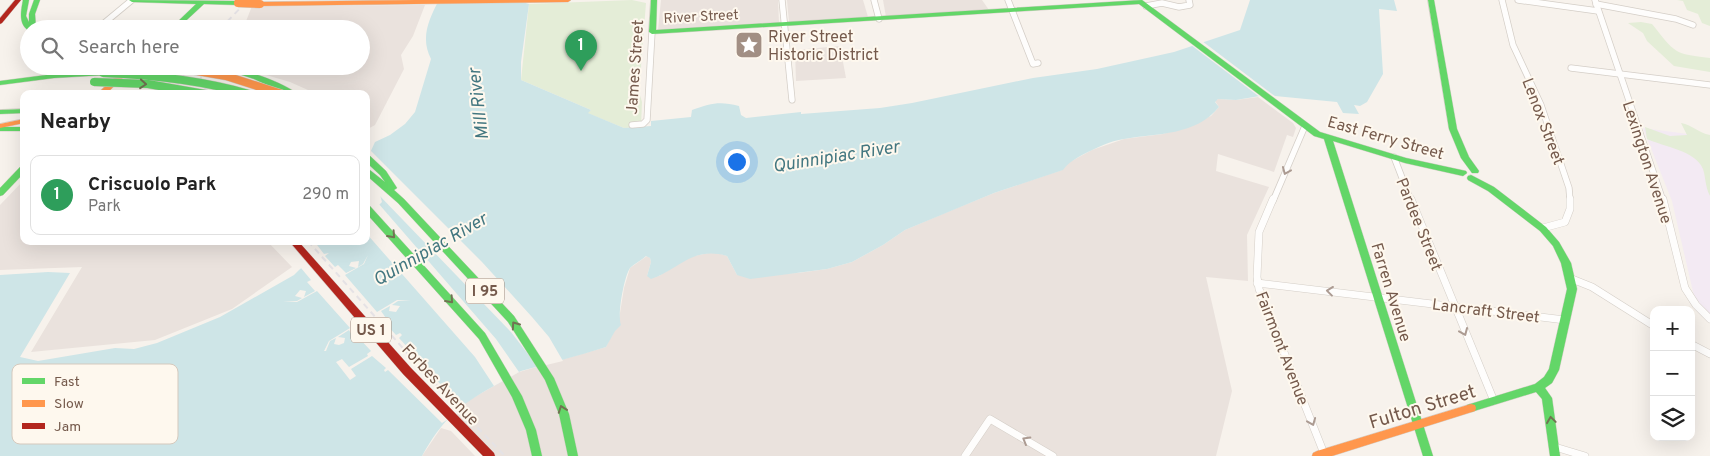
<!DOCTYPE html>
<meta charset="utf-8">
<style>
:root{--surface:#fff;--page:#f6f6f6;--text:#222;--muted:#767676;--line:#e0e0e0;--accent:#111827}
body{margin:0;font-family:Overpass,sans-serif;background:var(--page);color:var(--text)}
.controls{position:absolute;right:15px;bottom:15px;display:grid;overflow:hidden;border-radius:10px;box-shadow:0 5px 20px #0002}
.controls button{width:45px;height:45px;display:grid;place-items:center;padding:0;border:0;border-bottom:1px solid var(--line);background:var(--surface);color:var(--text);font:25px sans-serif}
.you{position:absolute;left:736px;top:161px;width:18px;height:18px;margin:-12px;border:4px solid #fff;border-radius:50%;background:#1a73e8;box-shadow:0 0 0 8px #1a73e833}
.badge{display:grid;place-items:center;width:32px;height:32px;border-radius:50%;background:var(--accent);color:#fff;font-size:16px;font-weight:700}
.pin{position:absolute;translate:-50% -41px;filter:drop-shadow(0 1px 2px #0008)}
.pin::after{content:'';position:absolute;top:26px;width:18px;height:15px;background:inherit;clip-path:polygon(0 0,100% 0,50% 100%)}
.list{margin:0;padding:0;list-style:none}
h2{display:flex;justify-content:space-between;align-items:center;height:65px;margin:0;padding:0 20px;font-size:21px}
h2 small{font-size:16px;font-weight:400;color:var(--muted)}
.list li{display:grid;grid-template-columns:32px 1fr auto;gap:15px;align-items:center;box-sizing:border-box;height:80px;margin:0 10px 10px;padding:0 10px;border:1px solid var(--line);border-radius:10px}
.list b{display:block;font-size:19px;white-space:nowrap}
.list p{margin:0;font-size:16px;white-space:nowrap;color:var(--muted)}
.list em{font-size:16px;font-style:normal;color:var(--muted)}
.icon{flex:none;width:28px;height:28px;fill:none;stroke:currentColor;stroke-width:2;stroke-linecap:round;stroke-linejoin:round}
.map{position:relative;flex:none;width:1710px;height:456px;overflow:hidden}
.search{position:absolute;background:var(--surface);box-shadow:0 5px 20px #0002;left:20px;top:20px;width:350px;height:55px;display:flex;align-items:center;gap:12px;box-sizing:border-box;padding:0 18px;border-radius:28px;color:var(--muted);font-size:19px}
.panel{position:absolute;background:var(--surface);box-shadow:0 5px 20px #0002;left:20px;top:90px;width:350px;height:155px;border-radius:10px}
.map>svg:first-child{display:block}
.industrial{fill:#eae2dd}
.education{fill:#f3eaf3}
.green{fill:#e4edd7}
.water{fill:#cee5e7}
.pier{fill:#f7f2ec}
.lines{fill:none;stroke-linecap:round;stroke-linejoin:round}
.street-far1-casing{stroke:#d4cec7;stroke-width:7}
.street-casing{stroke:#d4cec7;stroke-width:8}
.fast-casing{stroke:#d6cfc8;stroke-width:1}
.slow-casing{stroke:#d6cfc8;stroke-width:1}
.jam-casing{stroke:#d6cfc8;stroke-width:1}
.street-far1{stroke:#fefdfc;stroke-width:5.5}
.street{stroke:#fefdfc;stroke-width:7}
.fast{fill:#63d668;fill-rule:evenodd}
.slow{fill:#ff974d;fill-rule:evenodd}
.jam{fill:#b3261e;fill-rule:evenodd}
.rail{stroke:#e5e2e5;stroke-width:2;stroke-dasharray:6 4.5;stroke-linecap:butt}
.fast-bridge-casing{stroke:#d6cfc8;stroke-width:9;stroke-linecap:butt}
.slow-bridge-casing{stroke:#d6cfc8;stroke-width:9;stroke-linecap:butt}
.fast-bridge{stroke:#63d668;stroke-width:8}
.slow-bridge{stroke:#ff974d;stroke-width:8}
.oneway{stroke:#717352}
.oneway2{stroke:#ac9b92}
.labels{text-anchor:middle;stroke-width:4;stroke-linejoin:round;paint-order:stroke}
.far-street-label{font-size:14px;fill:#755a4c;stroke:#fef8ee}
.shield{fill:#fef8ee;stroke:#9e897d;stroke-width:1}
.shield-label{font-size:15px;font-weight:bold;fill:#755a4c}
.poi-label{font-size:16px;fill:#755a4c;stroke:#fef8ee;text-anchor:start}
.street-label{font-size:16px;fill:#755a4c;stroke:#fef8ee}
.water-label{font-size:18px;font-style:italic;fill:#437780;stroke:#fef8ee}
.near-street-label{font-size:19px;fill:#755a4c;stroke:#fef8ee}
.key{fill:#fef8ee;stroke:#d5c9bd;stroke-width:1}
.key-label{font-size:14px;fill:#755a4c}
</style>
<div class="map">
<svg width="1710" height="456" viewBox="0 0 1710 456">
<rect width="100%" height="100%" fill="#f7f2ec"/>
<g class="industrial">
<polygon points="661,0 778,0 779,23 658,30"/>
<polygon points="787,0 863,0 868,17 789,22"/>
<polygon points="883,0 982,0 989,10 886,17"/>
<polygon points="425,5 413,36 401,55 404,69 375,125 366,130 366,94 317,94 290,82 235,66 361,66 361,29 243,29 252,6"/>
<polygon points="840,46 846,78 796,81 795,50"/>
<polygon points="1258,97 1293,123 1296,128 1293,137 1287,135 1274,172 1218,154 1216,171 1269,187 1247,235 1248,281 1206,277 1232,391 1216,456 490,456 451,417 462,404 519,372 606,347 619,319 624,288 630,268 647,256 650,258 651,262 647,276 659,276 679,262 694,256 714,252 727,256 737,275 798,273 827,269 852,262 883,245 905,230 945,213 994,193 1062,170 1068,163 1092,150 1124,139 1163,134 1211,116 1219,107 1215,101 1218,99 1236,100"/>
<polygon points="24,180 24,241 267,241 292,267 232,309 155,340 31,352 82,267 0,270 0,205"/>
<polygon points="441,428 451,431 475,456 422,456"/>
</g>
<polygon class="education" points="1643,128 1710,137 1710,316 1694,296 1672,201"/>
<g class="green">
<polygon points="632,0 646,3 639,92 642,102 641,127 624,128 587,113 591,110 521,80 529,4"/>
<polygon points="1677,0 1710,0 1710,26 1702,23 1698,14 1687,10 1683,1"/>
<path d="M1641 22 1652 24C1675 53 1674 54 1710 58V72L1674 66 1647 41 1643 33 1628 23Z"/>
<path d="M1681 123C1693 125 1698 133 1710 135V196C1705 186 1706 179 1703 169 1695 150 1664 147 1647 139L1645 127 1670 136 1687 135Z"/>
</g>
<path class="water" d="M439 0H515L529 4 521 62V80L591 110 588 113 624 128 651 126V121L691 117 692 110C711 103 720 101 739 106L741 115 746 118 801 112V114L880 108 912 103 1033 78 1097 69 1174 52 1240 30 1250 0H1394L1397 11 1379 9 1383 74 1367 102 1360 106 1354 105 1359 114 1343 113 1337 102 1275 96 1272 94 1236 100 1218 99 1215 102 1219 107C1195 136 1158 133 1124 139 1110 141 1096 148 1084 154 1075 159 1069 162 1063 170L994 193 905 230 883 245 852 262 827 269 750 279 737 275 727 256C692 246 680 269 651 279L647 276 651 262 650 258 646 256C642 260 634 264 630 268 624 277 617 315 621 325L615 331 606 347C578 356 549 363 521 371 512 375 503 381 494 386 459 405 442 420 422 456H0V275L48 272 70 273 20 357 38 361 115 348 134 349 157 343 220 317 294 275 310 259 314 241H366V214L374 210 382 202 369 155 375 142 390 135 405 124 415 112 431 59C420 38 429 19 439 0Z"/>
<g class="pier">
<polygon points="1202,41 1272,94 1261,98 1191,45"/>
<polygon points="369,149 482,262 532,317 549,337 563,361 538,367 511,332 377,193 366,156"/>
<polygon points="378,203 496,339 519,372 494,386 475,357 366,233 366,211"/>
<polygon points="311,241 314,241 324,254 329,253 325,256 335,267 338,265 346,273 356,268 349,266 351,262 359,261 358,267 363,264 368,255 364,264 345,275 377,312 397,300 411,301 398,301 392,305 400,306 396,312 389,311 390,306 381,311 388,321 385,323 396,335 400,333 402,335 399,338 411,351 414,350 416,352 414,355 462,408 458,413 442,423 388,370 385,372 384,370 386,368 372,356 351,369 356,376 350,380 336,362 342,359 349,367 368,356 367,354 371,351 358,337 354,339 349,330 338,337 345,338 344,343 339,345 334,344 336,338 330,341 326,351 324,351 329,341 350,328 317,291 297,302 283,301 297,301 302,298 295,296 300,290 306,291 304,297 315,291 307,282 311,280 301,268 297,271 296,269 308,258"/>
</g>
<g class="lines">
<defs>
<g id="street-far1">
<polyline points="782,0 792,100"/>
<polyline points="874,0 879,19"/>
<polyline points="1008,0 1033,64 1038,63"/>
<polyline points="1502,0 1513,45 1541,105 1569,188 1570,201"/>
<polyline points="1518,0 1598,11"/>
<polyline points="1595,0 1663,201"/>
<polyline points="1596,4 1676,19 1693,25"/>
<polyline points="1146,6 1162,3 1179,7 1190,5 1189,0"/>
<polyline points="97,29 132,0"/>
<polyline points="1571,68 1710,85"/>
<polyline points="632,125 643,124 647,120 652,32"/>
<polyline points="1394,157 1411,201"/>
<polyline points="1273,201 1305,126"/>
</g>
<g id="street">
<polyline points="1273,199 1259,232 1257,277 1259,289 1325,456"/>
<polyline points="1411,199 1494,401"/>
<polyline points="1663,199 1685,288 1696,305 1710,319"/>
<polyline points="1543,228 1565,222 1570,209 1570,199"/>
<polyline points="1572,279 1592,287 1654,326"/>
<polyline points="1257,283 1565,320"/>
<polyline points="1691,344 1710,354"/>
<polyline points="1555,447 1585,456"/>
<polyline points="965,456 990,419 1053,456"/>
</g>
<g id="fast">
<path d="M23 0H29L26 16 29 22V14L34 0H40L35 14 36 29H29V31C18 24 21 11 23 0Z"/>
<polygon points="129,0 238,1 241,3 238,5 204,4 177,29 170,29 196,4 132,2"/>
<polygon points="651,0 657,0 656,30 1142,0 1320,132 1406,158 1466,171 1467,173 1463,176 1405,163 1333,141 1433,456 1423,456 1324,139 1314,136 1139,4 652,34 649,32"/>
<polygon points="1428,0 1434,0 1457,129 1469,157 1479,171 1478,173 1472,173 1461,158 1449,129"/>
<path d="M214 66C236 66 279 80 298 94H287L254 79Z"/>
<polygon points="103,71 106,71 106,75 54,78 0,85 0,81 54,74"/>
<polygon points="24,109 24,113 0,114 0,110"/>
<rect x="0" y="127" width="24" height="4"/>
<polygon points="366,154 369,155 386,171 397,188 394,190 404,199 514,316 554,378 569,414 578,456 568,456 559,414 545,380 508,322 398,203 366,175 366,167 385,182 380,175 366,162"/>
<polygon points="24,165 24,173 3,195 0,196 0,188 21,166"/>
<polygon points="1471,175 1494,187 1546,227 1559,242 1571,263 1577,289 1559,370 1552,383 1545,388 1552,398 1560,456 1550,456 1542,399 1536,392 1471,412 1467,411 1466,408 1467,405 1535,384 1544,377 1549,369 1567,289 1561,263 1553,246 1540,231 1488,191 1468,180 1467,178 1468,176"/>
<polygon points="366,204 369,205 485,333 522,396 536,430 542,456 532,456 526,430 512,397 479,339 366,213"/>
</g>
<g id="slow">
<polygon points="415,0 571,0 568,2 260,6 257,4 260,2"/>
<polygon points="127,66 135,66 106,94 97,94"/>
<polygon points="24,119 24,123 0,128 0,124"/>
<polygon points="1471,404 1475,405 1476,408 1475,411 1332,456 1312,456 1313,453 1317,451"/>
</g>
<g id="jam">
<polygon points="15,0 21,0 2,23 0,24 0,18"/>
<polygon points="289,241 298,241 411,368 494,453 495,456 483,456 403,374"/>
</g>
</defs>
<use href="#street-far1" class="street-far1-casing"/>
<use href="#street" class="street-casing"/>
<use href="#fast" class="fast-casing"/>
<use href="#slow" class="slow-casing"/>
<use href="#jam" class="jam-casing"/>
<use href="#street-far1" class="street-far1"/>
<use href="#street" class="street"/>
<use href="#fast" class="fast"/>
<use href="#slow" class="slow"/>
<use href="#jam" class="jam"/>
<g class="rail">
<polyline points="220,29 248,0"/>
<polyline points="201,66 201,81 209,94"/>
<polyline points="172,94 189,66"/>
<polyline points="187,94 195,68"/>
<polyline points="308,241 424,372 505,456"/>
</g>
<defs>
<g id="fast-bridge">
<path d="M103 73C153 75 201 80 249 94"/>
<polyline points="94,82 148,84 205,94"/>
</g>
<g id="slow-bridge">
<polyline points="238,3 260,4"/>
<polyline points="168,66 226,76 282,94"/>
</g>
</defs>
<use href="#fast-bridge" class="fast-bridge-casing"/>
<use href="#slow-bridge" class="slow-bridge-casing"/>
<use href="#fast-bridge" class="fast-bridge"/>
<use href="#slow-bridge" class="slow-bridge"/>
</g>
<defs><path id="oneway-chevron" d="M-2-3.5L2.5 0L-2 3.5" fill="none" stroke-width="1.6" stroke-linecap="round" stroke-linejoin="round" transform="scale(1.25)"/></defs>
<g class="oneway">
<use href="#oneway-chevron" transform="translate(143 84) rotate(5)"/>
<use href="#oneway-chevron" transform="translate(392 235) rotate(48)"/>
<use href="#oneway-chevron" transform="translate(450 300) rotate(48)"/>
<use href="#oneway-chevron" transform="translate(515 325) rotate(-125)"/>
<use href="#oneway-chevron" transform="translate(562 409) rotate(-110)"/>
<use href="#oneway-chevron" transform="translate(1551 420) rotate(-98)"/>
</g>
<g class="oneway2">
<use href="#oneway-chevron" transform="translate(1286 171) rotate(113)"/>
<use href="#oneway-chevron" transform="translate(1330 291) rotate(-173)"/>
<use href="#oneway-chevron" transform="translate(1464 332) rotate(67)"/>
<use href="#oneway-chevron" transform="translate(1312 422) rotate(68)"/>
<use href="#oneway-chevron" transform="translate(1026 440) rotate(-150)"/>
</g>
<defs>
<symbol id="sight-square" viewBox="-11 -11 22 22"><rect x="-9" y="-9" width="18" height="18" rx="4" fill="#a28f84" stroke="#fef8ee"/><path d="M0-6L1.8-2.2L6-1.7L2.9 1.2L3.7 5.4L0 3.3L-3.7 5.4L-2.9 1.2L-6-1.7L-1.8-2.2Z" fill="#fff"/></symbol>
</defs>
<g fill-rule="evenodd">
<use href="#sight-square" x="733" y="29" width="32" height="32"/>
</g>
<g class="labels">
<g class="far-street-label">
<text transform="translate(701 16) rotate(-3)" y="5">River Street</text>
</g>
<g class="shield">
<rect x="466" y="278.5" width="38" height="25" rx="4"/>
<rect x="351" y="317.5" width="40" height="25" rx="4"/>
</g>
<g class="shield-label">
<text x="485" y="296">I 95</text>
<text x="371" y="335">US 1</text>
</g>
<g class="poi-label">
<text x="768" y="42">River Street<tspan x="768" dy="18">Historic District</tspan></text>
</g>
<g class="street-label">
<text transform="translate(634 67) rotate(-86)" y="6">James Street</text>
<text transform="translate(1544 121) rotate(69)" y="6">Lenox Street</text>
<text transform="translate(1386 137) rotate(16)" y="6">East Ferry Street</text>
<text transform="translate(1648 162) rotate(72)" y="6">Lexington Avenue</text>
<text transform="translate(1420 224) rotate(68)" y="6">Pardee Street</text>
<text transform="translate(1392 292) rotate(73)" y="6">Farren Avenue</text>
<text transform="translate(1486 310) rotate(7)" y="6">Lancraft Street</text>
<text transform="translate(1283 348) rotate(69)" y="6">Fairmont Avenue</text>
<text transform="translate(441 384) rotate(47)" y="6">Forbes Avenue</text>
</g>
<g class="water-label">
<text transform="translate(478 104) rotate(-97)" y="6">Mill River</text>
<text transform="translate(836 156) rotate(-9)" y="6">Quinnipiac River</text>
<text transform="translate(430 249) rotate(-30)" y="6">Quinnipiac River</text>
</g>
<g class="near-street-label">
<text transform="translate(1422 406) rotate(-17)" y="7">Fulton Street</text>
</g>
</g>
<rect x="12" y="364" width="166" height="80" rx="8" class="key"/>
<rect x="22" y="378" width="23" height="6" fill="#63d668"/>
<rect x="22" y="400" width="23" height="7" fill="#ff974d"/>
<rect x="22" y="423" width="23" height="6" fill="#b3261e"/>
<g class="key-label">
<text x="54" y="386">Fast</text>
<text x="54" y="408">Slow</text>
<text x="54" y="431">Jam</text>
</g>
</svg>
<div class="controls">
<button>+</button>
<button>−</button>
<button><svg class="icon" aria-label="layers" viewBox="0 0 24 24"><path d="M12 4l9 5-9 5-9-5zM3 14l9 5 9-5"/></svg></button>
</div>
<div class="you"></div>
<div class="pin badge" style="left:581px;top:71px;background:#2e9e5b">1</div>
<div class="search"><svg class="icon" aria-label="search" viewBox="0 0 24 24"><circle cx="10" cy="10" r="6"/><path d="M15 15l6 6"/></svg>Search here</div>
<section class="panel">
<h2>Nearby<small></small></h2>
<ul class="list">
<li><span class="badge" style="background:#2e9e5b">1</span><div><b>Criscuolo Park</b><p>Park</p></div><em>290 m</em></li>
</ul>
</section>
</div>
